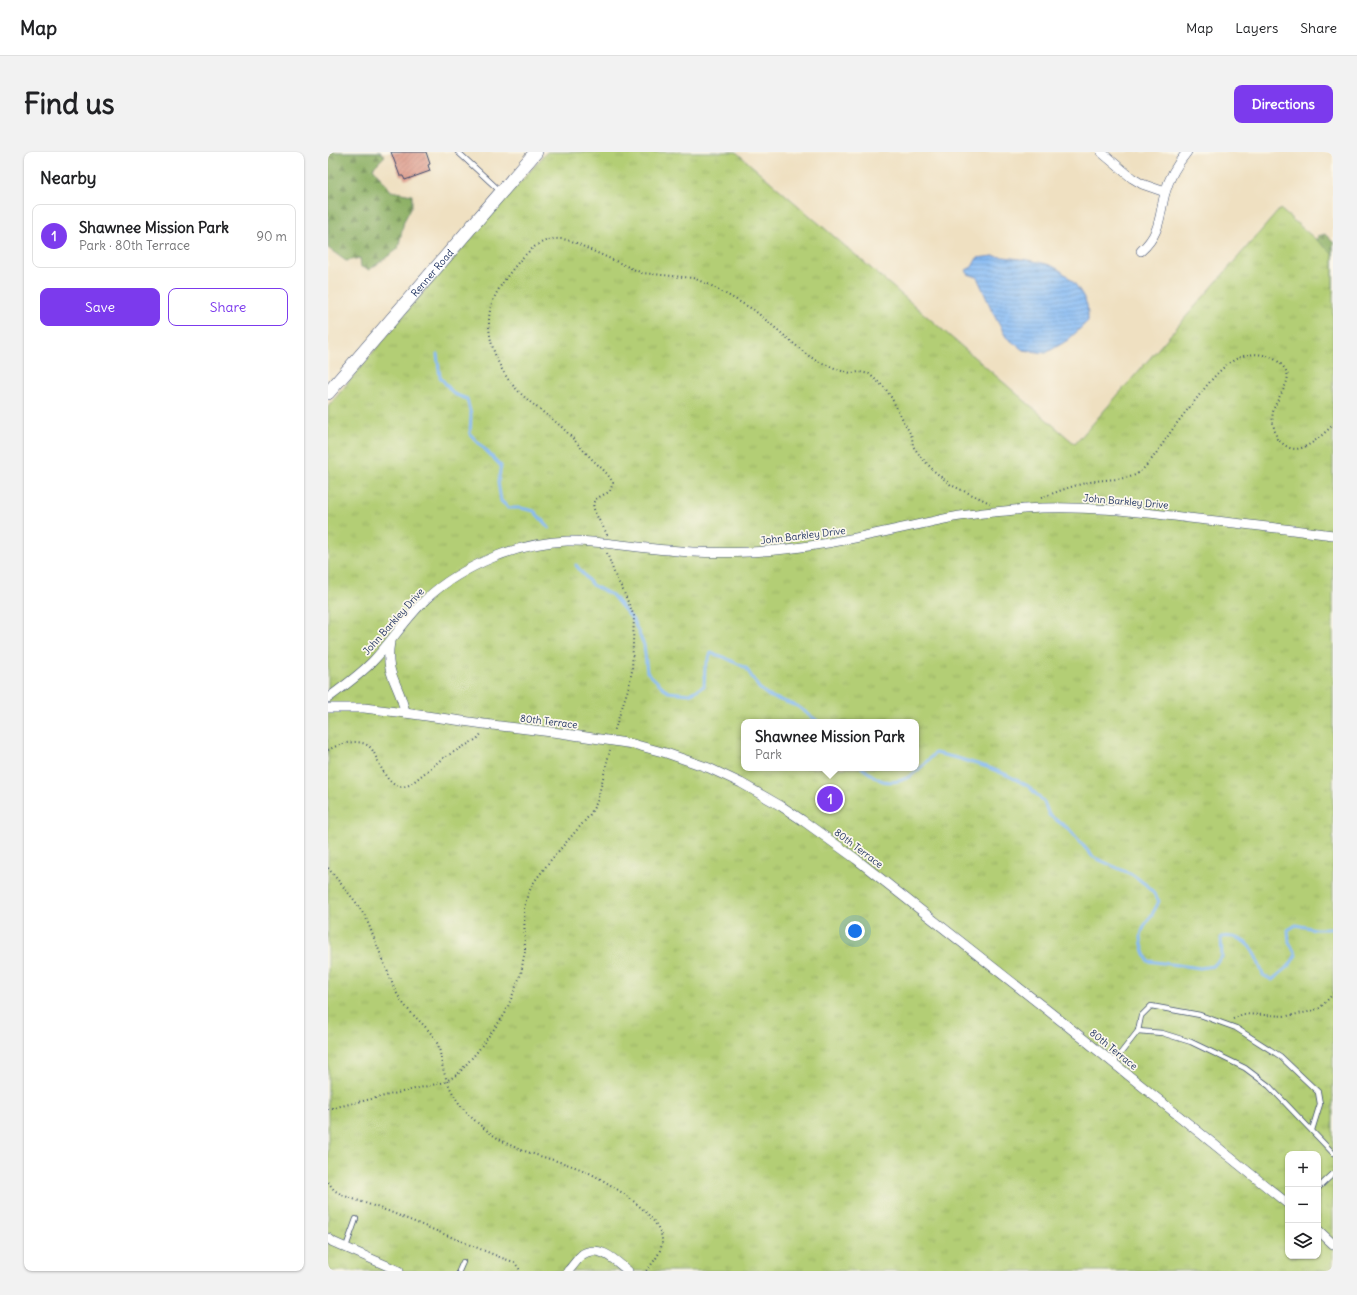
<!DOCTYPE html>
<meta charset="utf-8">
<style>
:root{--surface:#fff;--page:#f2f2f2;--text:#202124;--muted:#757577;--line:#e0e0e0;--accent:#7c3aed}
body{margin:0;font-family:Delius,sans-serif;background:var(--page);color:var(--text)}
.controls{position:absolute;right:12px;bottom:12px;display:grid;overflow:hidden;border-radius:8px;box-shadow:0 1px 3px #0004}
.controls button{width:36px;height:36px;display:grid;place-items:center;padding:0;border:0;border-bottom:1px solid var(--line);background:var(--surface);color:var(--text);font:20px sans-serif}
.you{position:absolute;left:527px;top:779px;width:14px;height:14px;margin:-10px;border:3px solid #fff;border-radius:50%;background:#1a73e8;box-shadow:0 0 0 6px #1a73e833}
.badge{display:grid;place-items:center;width:26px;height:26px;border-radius:50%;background:var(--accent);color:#fff;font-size:13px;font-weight:700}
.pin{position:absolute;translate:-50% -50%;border:2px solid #fff;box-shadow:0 1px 4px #0006}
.popup{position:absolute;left:413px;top:567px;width:178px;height:52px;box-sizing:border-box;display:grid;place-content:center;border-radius:8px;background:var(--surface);filter:drop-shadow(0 1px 3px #0005);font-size:13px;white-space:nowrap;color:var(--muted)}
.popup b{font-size:15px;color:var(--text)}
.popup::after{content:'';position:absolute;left:50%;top:100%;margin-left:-8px;border:8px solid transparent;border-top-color:var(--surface)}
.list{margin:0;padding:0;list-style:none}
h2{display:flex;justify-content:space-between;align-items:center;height:52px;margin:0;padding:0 16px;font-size:17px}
h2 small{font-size:13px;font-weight:400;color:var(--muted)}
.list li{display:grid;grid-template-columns:26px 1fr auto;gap:12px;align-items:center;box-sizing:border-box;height:64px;margin:0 8px 8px;padding:0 8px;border:1px solid var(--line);border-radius:8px}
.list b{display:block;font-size:15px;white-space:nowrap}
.list p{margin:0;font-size:13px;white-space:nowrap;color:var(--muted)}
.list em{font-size:13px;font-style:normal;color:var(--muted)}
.actions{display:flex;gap:8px;padding:12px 16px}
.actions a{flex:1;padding:9px 0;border:1px solid var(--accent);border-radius:8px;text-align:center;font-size:14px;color:var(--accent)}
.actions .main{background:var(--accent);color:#fff}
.icon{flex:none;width:22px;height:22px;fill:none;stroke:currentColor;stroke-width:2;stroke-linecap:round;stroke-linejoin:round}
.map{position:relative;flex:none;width:1005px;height:1119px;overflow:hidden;border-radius:8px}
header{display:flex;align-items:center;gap:24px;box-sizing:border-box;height:56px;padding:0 20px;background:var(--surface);border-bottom:1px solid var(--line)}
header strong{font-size:19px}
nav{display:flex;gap:22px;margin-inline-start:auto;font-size:14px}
.intro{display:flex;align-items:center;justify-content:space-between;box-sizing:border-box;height:96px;padding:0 24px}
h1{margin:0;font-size:28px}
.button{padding:10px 18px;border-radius:8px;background:var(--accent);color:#fff;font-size:14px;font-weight:700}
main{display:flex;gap:24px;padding:0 24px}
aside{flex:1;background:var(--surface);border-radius:8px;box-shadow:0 1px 3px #0004}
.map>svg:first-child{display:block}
.forest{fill:url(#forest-firs);stroke:#547062}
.park{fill:url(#park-tufts);stroke:#677e69;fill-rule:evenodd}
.water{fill:url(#water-rules);stroke:#5074a9}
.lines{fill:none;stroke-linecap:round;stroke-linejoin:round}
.stream{stroke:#85baf4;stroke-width:3}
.building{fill:url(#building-hatch)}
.lane-casing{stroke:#3b4a6d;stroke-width:6}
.street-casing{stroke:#3b4a6d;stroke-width:10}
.secondary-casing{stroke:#3b4a6d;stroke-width:14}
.path{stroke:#3b4a6d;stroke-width:2;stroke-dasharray:1 3;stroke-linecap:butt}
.lane{stroke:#fff;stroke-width:4.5}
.street{stroke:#fff;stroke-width:9}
.secondary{stroke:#fff;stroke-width:13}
.labels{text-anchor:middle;stroke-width:3.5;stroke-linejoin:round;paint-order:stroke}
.street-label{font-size:10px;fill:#1b2f5e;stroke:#fbf7ec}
</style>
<header>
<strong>Map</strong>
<nav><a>Map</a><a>Layers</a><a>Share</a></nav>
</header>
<div class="intro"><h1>Find us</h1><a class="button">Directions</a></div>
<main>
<aside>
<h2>Nearby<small></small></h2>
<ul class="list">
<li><span class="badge">1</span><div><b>Shawnee Mission Park</b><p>Park · 80th Terrace</p></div><em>90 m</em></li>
</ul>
<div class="actions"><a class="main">Save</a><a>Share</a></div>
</aside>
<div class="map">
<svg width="1005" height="1119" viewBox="0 0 1005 1119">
<defs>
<pattern id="forest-firs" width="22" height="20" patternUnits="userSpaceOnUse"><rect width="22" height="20" fill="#8eb166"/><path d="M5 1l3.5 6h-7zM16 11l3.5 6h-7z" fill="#739057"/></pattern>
<pattern id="park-tufts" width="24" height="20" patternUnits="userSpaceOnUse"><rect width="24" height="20" fill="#b3ce74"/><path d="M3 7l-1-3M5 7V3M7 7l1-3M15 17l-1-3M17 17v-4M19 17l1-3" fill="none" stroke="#99b167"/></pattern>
<pattern id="water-rules" width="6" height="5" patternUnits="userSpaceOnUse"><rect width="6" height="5" fill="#85baf4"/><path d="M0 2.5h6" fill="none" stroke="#6c98c9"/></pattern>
<pattern id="building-hatch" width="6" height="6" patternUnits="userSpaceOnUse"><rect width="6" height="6" fill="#dd9888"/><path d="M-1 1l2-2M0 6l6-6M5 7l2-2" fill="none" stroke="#b27c72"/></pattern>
</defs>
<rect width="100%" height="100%" fill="#fbf7ec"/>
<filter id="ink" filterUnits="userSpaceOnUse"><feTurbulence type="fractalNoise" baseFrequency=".025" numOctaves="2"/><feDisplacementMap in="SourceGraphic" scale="8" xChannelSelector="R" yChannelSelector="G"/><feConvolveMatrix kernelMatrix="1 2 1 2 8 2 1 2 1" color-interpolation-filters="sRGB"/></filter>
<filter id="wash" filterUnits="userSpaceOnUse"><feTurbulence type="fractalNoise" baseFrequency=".012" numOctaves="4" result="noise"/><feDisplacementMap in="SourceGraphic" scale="16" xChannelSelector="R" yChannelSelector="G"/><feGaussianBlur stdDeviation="0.9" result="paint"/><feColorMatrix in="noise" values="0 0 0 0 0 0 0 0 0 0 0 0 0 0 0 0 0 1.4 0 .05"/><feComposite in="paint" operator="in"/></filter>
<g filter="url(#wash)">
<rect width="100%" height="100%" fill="#efe0c1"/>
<g class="forest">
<polygon points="0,0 52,0 57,4 45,16 63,39 84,43 84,54 76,69 70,97 41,118 33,115 32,106 18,109 0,96"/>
<polygon points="997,82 1005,90 1005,140 988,102 990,84"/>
</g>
<path class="park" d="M219 0H408L747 292 952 57 1005 102V1119H0V255L85 152ZM416 570H588V616H416ZM960 1002H990V1104H960Z"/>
<path class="water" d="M666 104C682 106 710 108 724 114 739 120 754 138 759 153 760 158 760 164 760 169L740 188 718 201 695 198 678 185 666 163 649 125 640 122 638 118 644 115 649 106Z"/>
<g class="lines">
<g class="stream">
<polyline points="109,202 112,225 126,242 139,247 143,263 142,282 173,314 170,330 173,349 181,356 193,356 206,359 221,376"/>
<polyline points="248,413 264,433 284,443 305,468 316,493 319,520 340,540 362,542 376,534 377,515 383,501 396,505 418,516 431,536 441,544 469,554 491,570"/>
<path d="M534 616C540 620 548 627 555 629 578 634 593 616 607 601L629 606 659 615 679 623 700 634 716 650 721 663 741 677 765 705 805 723 821 735 831 749C819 777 804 775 820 809L872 816 885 814 894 805 893 785C920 781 928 802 935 823L944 828 961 814 968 803 961 790 960 778 968 773 987 777H1005"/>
</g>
</g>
<g id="blocks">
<polygon class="building" points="63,0 98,0 102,12 100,13 102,19 77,28 75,24 72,24"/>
</g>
</g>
<g filter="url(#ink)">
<use href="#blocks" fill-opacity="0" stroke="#3b4a6d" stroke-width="1"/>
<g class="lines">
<defs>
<g id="lane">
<polyline points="130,0 172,39"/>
<polyline points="810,879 834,881 863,890 917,916 941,934 1005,1001"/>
<polyline points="785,911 810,879 813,864 823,854 872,863 908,876 952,904 990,940 992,952 984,978"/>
<polyline points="990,1036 1005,1022"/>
<polyline points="18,1095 28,1067"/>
<polyline points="131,1119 135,1110"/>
</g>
<g id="street">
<polyline points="773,0 804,26 814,32 837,40"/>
<path d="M813 99C833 81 831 64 837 41 841 26 849 12 859 0"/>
<path d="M62 490C56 524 72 531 77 561"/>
<path d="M0 546C16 534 32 523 46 508 64 489 78 466 98 447 117 429 142 415 166 405 189 396 214 390 239 389 272 388 307 396 340 398 367 401 394 401 421 400 489 397 554 380 621 366 646 361 671 360 696 357 751 353 806 359 861 366 909 371 957 377 1005 383"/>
<polyline points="0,556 36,556 77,561 156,572 232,581 305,592 338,601 381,616 413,631 453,654 474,668 528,707 737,872 960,1052"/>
<polyline points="990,1078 1005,1092"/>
<polyline points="0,1086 5,1090 71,1119"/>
<path d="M240 1119C245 1114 250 1106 255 1102 272 1092 288 1109 300 1119"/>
</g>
<g id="secondary">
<path id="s1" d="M0 241 208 0"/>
</g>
</defs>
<use href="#lane" class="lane-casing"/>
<use href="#street" class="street-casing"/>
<use href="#secondary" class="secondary-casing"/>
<g class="path">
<path d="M713 346C731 339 748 332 768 329 780 327 795 328 807 323 821 316 837 287 847 274 854 264 862 255 869 246 887 223 907 195 939 204 947 206 956 213 959 221 963 231 947 248 945 260 943 268 947 279 949 287 953 290 957 294 962 296 977 301 994 283 1005 273"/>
<path d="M279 383C276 373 259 355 268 347 272 344 278 342 282 339L285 331C279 319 270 314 261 304 250 293 241 281 229 271 214 259 196 247 183 231 167 211 155 177 164 151 170 134 191 107 205 96 221 83 240 85 256 95L314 121 365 126 382 133 426 158 478 202 487 208 514 219 523 221 532 220 541 222 557 236 563 245 584 285 585 294 593 305 606 319 623 333 662 351"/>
<polyline points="279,401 288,426 294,436 306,464 304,519 301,534 286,580"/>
<path d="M0 598C13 591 36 584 45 599 53 614 62 644 83 632L115 606 149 587 154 581"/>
<path d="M0 716 27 749 38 766 67 838C70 844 74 850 78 855 88 867 101 876 108 889 113 897 112 907 115 916 119 933 129 952 143 965 154 975 166 985 180 992 204 1004 232 1008 257 1019 279 1029 331 1061 334 1087 335 1099 325 1111 318 1119"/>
<polyline points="905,867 915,862 959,864 980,860 992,856 1005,842"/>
<polyline points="0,957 117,930 130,922 149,900 177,862 193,822 195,809 197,799 196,755 200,742 206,730 222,709 261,664 269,650 282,598"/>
<polyline points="0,1030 6,1038 14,1043 60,1059 174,1106 186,1110 193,1119"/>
</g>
<use href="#lane" class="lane"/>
<use href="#street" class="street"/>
<use href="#secondary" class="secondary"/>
</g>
</g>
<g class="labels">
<g class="street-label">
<text dy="4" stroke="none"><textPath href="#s1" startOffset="159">Renner Road</textPath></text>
<text transform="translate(798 349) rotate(5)" y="4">John Barkley Drive</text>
<text transform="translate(475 383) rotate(-7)" y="4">John Barkley Drive</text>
<text transform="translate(65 469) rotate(-48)" y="4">John Barkley Drive</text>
<text transform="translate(221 569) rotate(7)" y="4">80th Terrace</text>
<text transform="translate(531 696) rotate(37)" y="4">80th Terrace</text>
<text transform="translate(786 897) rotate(39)" y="4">80th Terrace</text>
</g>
</g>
</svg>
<div class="controls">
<button>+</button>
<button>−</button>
<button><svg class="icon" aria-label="layers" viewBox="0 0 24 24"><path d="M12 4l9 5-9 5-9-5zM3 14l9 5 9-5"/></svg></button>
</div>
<div class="you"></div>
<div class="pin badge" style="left:502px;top:647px">1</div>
<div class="popup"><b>Shawnee Mission Park</b>Park</div>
</div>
</main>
